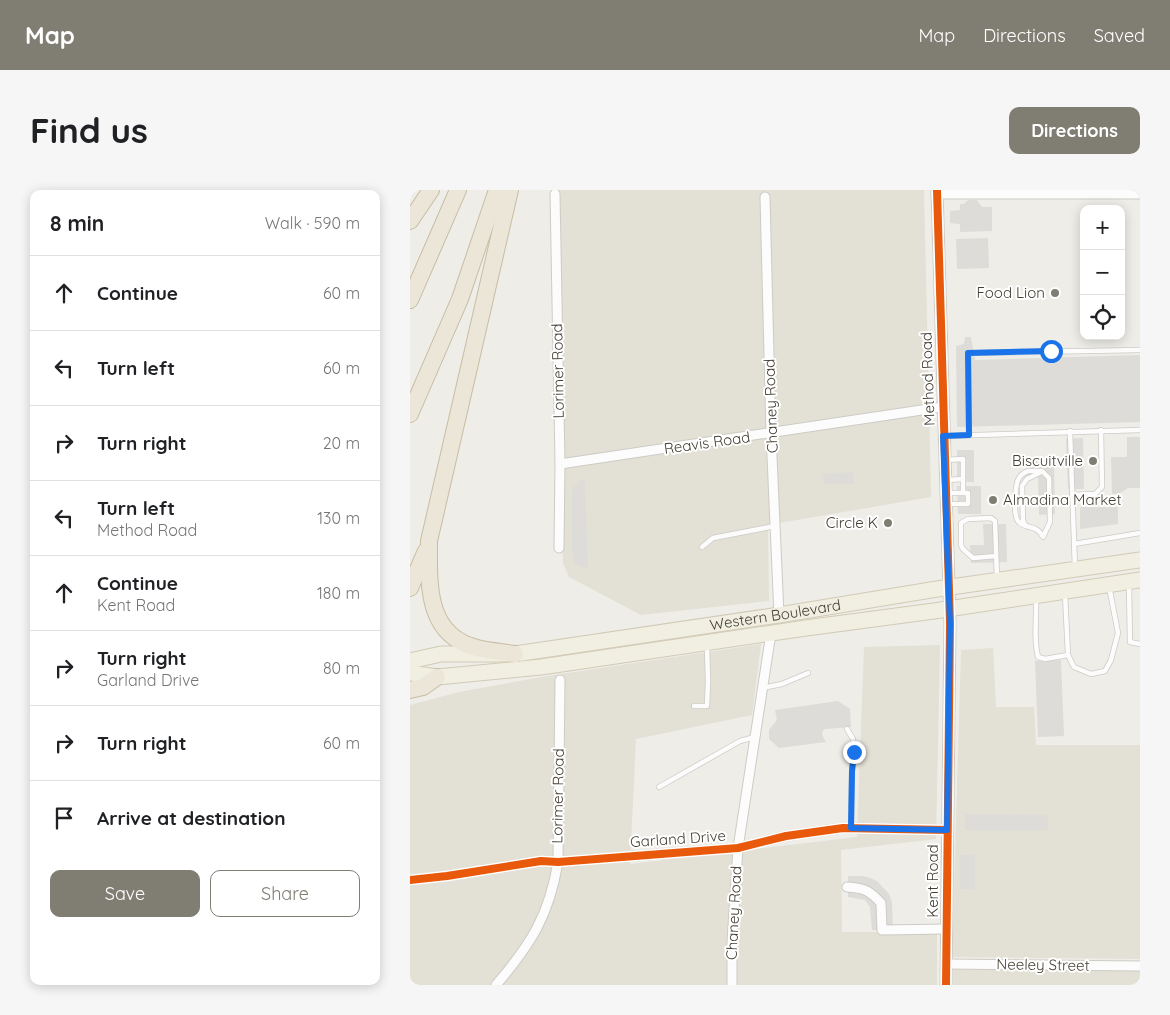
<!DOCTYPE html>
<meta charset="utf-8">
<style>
:root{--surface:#fff;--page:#f6f6f6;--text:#202124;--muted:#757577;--line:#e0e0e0;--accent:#807d73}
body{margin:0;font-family:Quicksand,sans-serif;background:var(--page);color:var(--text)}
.controls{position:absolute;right:15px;top:15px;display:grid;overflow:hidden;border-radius:10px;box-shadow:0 2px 12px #0003}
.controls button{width:45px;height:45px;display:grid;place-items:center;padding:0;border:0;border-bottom:1px solid var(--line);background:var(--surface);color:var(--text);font:25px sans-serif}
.stop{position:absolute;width:15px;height:15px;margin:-11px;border:4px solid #1a73e8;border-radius:50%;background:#fff}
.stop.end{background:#1a73e8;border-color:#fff;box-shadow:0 1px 5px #0008}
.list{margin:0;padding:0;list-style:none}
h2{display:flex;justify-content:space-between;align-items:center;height:65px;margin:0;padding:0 20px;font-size:21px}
h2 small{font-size:16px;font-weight:400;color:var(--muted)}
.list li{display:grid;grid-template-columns:32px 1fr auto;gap:15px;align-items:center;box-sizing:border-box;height:75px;padding:0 20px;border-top:1px solid var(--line)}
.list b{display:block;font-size:19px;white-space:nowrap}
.list p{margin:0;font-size:16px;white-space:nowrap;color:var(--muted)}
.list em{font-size:16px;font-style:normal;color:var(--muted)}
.actions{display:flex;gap:10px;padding:15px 20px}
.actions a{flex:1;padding:11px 0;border:1px solid var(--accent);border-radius:10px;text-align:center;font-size:18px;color:var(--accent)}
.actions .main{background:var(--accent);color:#fff}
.icon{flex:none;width:28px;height:28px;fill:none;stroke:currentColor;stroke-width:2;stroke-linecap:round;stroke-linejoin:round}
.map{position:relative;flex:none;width:730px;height:795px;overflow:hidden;border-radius:10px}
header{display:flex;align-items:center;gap:30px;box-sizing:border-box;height:70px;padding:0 25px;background:var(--accent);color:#fff}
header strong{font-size:24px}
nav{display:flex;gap:28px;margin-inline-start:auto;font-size:18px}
.intro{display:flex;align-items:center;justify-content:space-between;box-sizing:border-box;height:120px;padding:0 30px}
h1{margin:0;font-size:35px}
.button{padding:12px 22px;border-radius:10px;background:var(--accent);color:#fff;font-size:18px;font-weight:700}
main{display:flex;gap:30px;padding:0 30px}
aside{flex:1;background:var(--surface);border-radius:10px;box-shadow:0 2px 12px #0003}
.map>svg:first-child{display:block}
.residential{fill:#e3e0d5}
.parking{fill:#dedcd8}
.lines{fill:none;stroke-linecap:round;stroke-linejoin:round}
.service-casing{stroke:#cdcbc5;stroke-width:6}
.minor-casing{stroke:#cdcbc5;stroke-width:11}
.tertiary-casing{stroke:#cdcbc5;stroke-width:13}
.primary-casing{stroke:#d1cbb5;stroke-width:17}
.motorway-casing{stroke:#c7bda3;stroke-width:18}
.service{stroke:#fcfcfc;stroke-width:4.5}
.minor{stroke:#fcfcfc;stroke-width:9}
.tertiary{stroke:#fcfcfc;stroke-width:11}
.primary{stroke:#f1eee2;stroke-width:15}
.motorway{stroke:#ebe6d8;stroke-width:16}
.cycleway-casing{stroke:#fff;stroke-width:11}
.cycleway{stroke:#e8590c;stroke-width:8}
.route{stroke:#1a73e8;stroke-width:6}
.poi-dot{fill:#807d73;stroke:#fff;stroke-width:2}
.labels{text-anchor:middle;stroke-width:4;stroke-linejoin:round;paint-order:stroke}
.poi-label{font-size:15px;fill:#454034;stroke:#fff;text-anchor:end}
.street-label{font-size:15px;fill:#454034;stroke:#fff}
</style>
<header>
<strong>Map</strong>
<nav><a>Map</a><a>Directions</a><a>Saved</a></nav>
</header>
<div class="intro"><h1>Find us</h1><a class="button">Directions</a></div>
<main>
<aside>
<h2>8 min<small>Walk · 590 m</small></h2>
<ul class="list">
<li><svg class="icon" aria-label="ahead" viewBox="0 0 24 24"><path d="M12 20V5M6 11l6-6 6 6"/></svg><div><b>Continue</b></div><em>60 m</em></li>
<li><svg class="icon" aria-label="left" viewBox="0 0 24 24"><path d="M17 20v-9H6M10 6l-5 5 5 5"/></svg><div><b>Turn left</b></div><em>60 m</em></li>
<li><svg class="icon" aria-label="right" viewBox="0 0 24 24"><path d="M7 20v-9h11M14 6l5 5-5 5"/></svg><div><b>Turn right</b></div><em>20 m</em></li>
<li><svg class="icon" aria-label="left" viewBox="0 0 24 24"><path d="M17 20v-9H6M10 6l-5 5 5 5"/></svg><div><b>Turn left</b><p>Method Road</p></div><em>130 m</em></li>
<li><svg class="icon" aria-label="ahead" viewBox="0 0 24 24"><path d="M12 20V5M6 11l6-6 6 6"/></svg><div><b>Continue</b><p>Kent Road</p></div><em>180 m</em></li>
<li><svg class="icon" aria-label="right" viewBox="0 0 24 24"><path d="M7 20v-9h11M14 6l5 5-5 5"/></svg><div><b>Turn right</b><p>Garland Drive</p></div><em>80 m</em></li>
<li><svg class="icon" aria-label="right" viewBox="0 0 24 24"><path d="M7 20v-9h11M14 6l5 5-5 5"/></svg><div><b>Turn right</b></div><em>60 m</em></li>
<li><svg class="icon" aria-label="arrive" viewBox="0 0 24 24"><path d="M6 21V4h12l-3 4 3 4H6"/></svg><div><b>Arrive at destination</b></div></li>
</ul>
<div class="actions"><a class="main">Save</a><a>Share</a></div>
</aside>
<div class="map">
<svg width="730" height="795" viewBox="0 0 730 795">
<rect width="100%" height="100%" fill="#eeede8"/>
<g class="residential">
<polygon points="147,0 514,0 521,307 358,335 359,411 231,425 159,387 153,373"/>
<polygon points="351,454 342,525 226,549 220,674 447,647 454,457 530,455 526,649 431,660 432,742 527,742 527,795 0,795 0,515 49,502 131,487"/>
<polygon points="583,458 586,517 624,517 626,555 730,555 730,769 542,767 551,460"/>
<polygon points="543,779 730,781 730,795 543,795"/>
</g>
<g class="parking">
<polygon points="558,10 567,10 572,17 582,17 582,41 550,42 550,34 540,33 540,21 550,20 550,14 554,14"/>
<polygon points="578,48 579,78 547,79 546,49"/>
<polygon points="555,147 561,147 565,170 730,165 730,232 547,237 546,156 554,154"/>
<polygon points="717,247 730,247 730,298 718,298 709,304 702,304 701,267 717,267"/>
<polygon points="673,248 674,299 658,299 656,249"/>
<rect x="547" y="260" width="17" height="32"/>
<polygon points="617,270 644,271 645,324 629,325 628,288 617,284"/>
<polygon points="443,282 444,294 414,294 413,284"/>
<polygon points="171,289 175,291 178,379 165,374 162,364 162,300"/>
<polygon points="547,296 571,296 571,324 548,324"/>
<polygon points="670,317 708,317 708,334 670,339"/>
<polygon points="573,334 596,334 597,372 561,373 560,355 574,355"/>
<polygon points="651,470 654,546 628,547 625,471"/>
<polygon points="428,511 440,519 441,537 415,539 412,542 413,547 416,552 369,558 359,549 359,540 367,530 365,520"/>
<polygon points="555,624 638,625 638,640 555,640"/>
<rect x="550" y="665" width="15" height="34"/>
<polygon points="438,686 453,686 460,688 467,691 479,704 482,712 483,741 462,740 460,717 455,710 438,707"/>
</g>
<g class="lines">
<defs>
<g id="service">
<polyline points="660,241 665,378"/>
<polyline points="559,245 558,163 730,160"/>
<polyline points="535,246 730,240"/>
<polyline points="535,270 553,269 553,302"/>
<path d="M618 281H632L639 288 640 332 633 347C626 333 615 340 608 331 603 325 605 294 609 288 611 284 614 283 618 281Z"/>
<polyline points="537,290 553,289"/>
<polyline points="537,303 558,303 558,314 537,314"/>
<polyline points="662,305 685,304 692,297 691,240"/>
<polyline points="615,335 613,330 612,296 617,289 631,282"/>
<polyline points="664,354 730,343"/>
<polyline points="292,357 303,348 365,336"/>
<polyline points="586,366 563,368 553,359 551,355 551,333 558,329 581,328 585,331 587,389"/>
<polyline points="719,396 720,452 730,454"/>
<path d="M626 409C627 429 623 448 628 467L635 469 658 465 655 404"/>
<polyline points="658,465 664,477 681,484 695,481 701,470 708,443 699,396"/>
<polyline points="352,498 372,494 398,483"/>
<polyline points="284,516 297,516 298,491 297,456"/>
<polyline points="437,539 443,549 444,562 442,581 441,638"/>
<polyline points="249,597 330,551 345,547"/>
</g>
<g id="minor">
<polyline points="145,4 150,274 149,358"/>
<polyline points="355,7 361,244 369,425"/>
<polyline points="150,274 532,217"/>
<polyline points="0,690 37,686 131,671 148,672 328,658 376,646 433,638 537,640"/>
<path d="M437 697C454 698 459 700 471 713L472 740 537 739"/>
<polyline points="536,774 730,776"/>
<path d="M86 795C121 754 139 726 148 672L150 490"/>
<polyline points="322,795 322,752 328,658 361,443"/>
</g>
<g id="tertiary">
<polyline points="527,0 540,433 536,795"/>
<polyline points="527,3 730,3"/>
</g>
<g id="primary">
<path id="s1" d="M0 471 31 464H105L369 425 527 399 730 370"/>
<polyline points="0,483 27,487 131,477 396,438 524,421 730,390"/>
</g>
<g id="motorway">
<path d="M100 0 19 351C19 393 15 445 67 458 79 461 93 462 105 464"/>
<polyline points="0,31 21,0"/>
<polyline points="0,110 48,0"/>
<polyline points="0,224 50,109 87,0"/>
<polyline points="0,398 16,361"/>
<polyline points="0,500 13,497 27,487"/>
</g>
</defs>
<use href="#service" class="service-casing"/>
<use href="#minor" class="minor-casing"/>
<use href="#tertiary" class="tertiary-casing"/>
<use href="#primary" class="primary-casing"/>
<use href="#motorway" class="motorway-casing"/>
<use href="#service" class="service"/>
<use href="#minor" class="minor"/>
<use href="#tertiary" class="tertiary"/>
<use href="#primary" class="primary"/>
<use href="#motorway" class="motorway"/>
<defs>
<g id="cycleway">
<polyline points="527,0 540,433 536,795"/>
<polyline points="0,690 37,686 131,671 148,672 328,658 376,646 433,638 537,640"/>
</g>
</defs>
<use href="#cycleway" class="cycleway-casing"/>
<use href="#cycleway" class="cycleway"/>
</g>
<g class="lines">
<polyline class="route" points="444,562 442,581 441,638 537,640 540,433 533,246 559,245 558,163 641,161"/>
</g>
<g class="poi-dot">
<circle cx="645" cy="103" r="5"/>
<circle cx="683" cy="271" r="5"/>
<circle cx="583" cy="310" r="5"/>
<circle cx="478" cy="333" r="5"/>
</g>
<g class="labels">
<g class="poi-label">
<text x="635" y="108">Food Lion</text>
<text x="673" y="276">Biscuitville</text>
<text x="593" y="315" text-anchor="start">Almadina Market</text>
<text x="468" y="338">Circle K</text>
</g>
<g class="street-label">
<text transform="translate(148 181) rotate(-91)" y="5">Lorimer Road</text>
<text transform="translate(518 189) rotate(-92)" y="5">Method Road</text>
<text transform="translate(361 216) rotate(-92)" y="5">Chaney Road</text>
<text transform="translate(297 253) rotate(-8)" y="5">Reavis Road</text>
<text dy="5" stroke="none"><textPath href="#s1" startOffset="369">Western Boulevard</textPath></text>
<text transform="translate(148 606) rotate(-89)" y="5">Lorimer Road</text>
<text transform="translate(268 649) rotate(-4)" y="5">Garland Drive</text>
<text transform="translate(523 691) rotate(-90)" y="5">Kent Road</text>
<text transform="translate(324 723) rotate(-87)" y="5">Chaney Road</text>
<text transform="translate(633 775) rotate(1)" y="5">Neeley Street</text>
</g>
</g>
</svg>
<div class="controls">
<button>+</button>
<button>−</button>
<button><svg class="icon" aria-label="locate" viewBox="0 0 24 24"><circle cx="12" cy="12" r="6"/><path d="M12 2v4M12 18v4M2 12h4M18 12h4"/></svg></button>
</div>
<div class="stop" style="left:641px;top:161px"></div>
<div class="stop end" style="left:444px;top:562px"></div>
</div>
</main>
